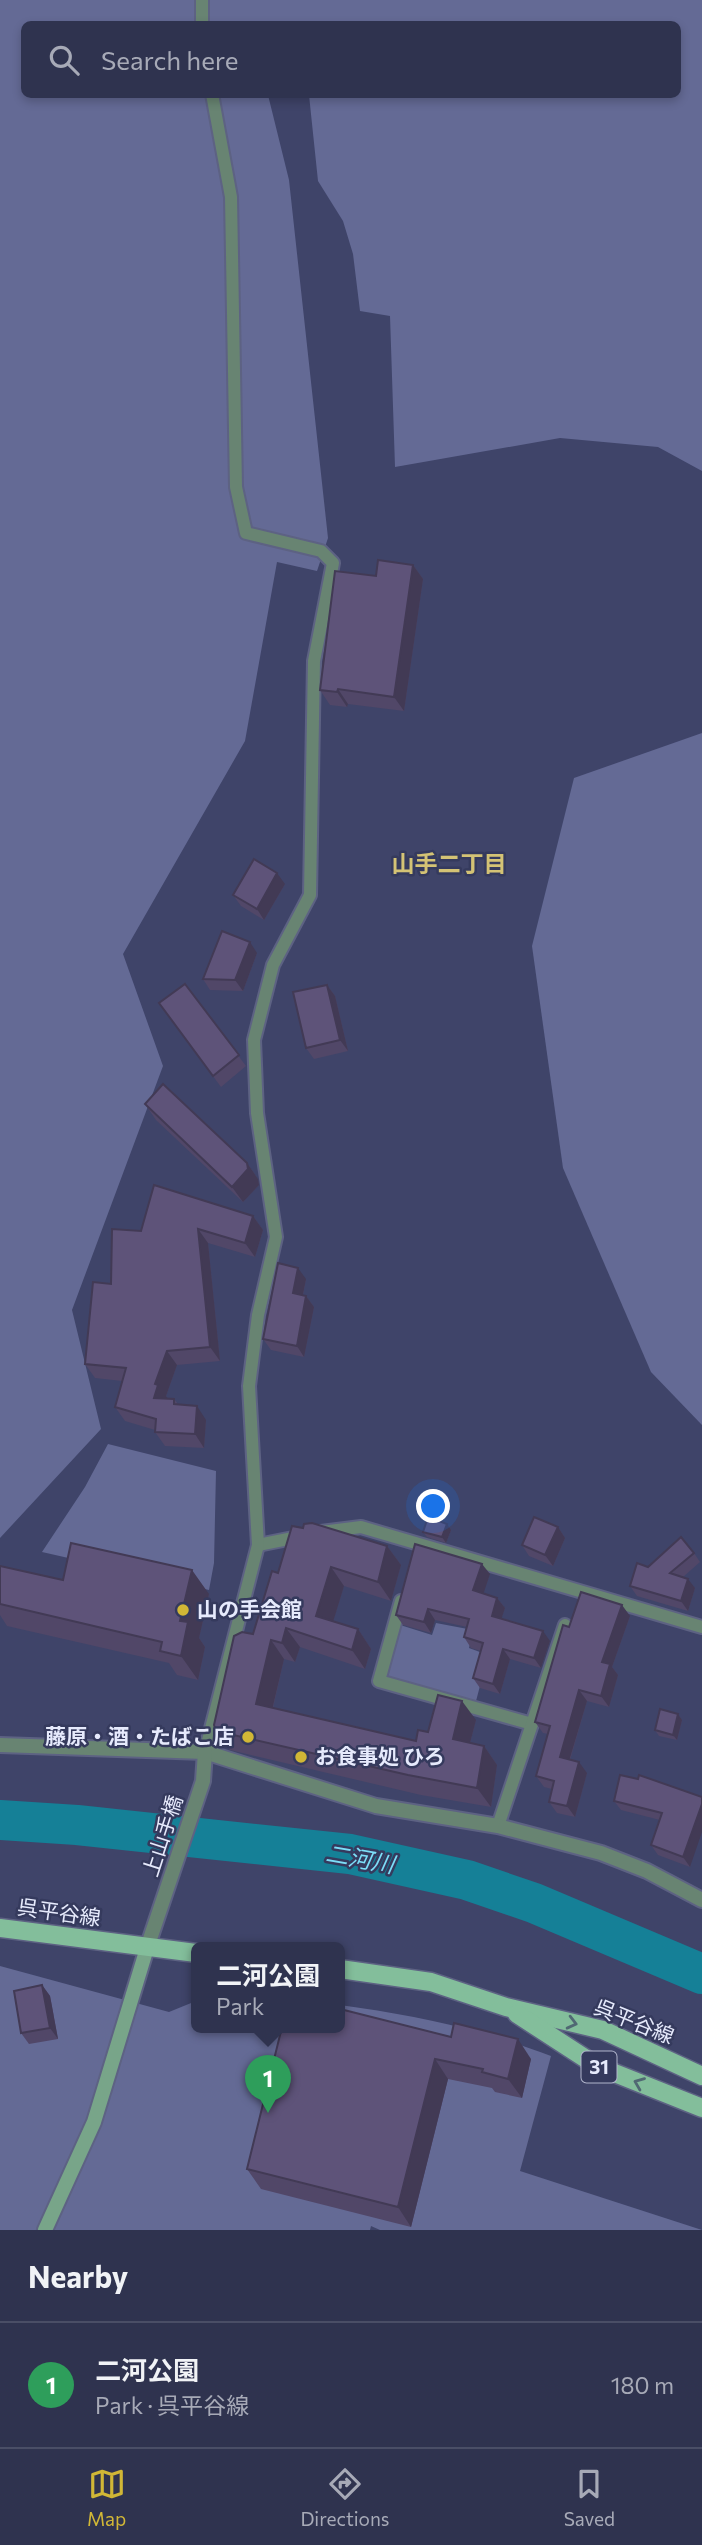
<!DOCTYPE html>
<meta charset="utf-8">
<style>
:root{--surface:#2f334f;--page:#3b3f59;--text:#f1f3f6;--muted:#a7aab7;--line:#4a4e66;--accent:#d1b736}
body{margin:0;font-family:Commissioner,"Noto Sans JP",sans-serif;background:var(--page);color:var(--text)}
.you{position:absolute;left:434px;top:1507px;width:24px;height:24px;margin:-18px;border:5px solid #fff;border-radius:50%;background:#1a73e8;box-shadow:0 0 0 10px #1a73e833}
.badge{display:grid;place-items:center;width:46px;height:46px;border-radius:50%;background:var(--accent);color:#fff;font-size:23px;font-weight:700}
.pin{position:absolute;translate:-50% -58px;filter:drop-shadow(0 2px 4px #0008)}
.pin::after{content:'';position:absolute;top:37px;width:24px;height:21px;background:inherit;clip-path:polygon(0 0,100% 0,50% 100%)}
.popup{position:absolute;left:191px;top:1942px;width:154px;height:91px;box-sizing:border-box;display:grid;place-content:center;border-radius:10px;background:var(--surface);filter:drop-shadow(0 2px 5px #0005);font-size:23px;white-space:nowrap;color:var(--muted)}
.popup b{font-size:26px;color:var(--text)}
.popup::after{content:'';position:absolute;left:50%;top:100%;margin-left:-14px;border:14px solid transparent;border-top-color:var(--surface)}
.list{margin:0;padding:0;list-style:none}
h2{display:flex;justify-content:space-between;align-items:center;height:91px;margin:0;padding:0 28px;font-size:30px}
h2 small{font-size:23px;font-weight:400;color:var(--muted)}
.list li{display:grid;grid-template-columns:46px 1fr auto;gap:21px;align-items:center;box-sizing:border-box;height:126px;padding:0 28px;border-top:2px solid var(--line)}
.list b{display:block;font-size:26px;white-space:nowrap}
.list p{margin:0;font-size:23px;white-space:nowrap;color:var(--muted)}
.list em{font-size:23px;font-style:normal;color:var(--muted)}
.icon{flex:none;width:38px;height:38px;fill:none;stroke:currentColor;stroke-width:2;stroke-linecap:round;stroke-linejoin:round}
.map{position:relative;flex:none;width:702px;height:2230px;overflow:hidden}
.search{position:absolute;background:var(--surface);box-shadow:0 4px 10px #0003;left:21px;right:21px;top:21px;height:77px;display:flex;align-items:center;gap:18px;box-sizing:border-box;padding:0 24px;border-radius:10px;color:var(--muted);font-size:26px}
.sheet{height:217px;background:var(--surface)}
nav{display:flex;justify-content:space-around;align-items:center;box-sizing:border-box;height:98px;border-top:2px solid var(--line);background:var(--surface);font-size:19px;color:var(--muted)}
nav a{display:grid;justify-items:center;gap:4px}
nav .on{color:var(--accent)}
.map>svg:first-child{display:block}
.green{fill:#646a95}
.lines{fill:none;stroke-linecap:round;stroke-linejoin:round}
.river{stroke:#158097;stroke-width:40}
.lane-casing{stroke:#5d6283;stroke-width:16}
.street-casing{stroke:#5d6283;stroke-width:18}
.secondary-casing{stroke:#5d6283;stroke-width:18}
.primary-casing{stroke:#5d6283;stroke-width:21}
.lane{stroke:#688472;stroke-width:12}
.street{stroke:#688472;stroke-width:14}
.secondary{stroke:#78a589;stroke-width:14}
.primary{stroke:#83be9b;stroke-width:18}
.wall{fill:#514768}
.shaded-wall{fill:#423a55}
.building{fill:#5e5379;stroke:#423a55;stroke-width:2}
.oneway{stroke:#506873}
.poi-dot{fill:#d1b736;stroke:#353a5d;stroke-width:2.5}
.labels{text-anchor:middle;stroke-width:5;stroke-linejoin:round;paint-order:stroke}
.shield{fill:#353a5d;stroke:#b1b5cc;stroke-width:2}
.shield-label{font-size:19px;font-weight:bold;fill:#e6eafc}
.poi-label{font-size:21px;font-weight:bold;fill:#e6eafc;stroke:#353a5d;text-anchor:start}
.street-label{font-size:21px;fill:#e6eafc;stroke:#353a5d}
.neighbourhood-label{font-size:23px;font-weight:bold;fill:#d4c375;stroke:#353a5d}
.water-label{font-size:23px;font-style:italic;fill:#7cdef8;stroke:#353a5d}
</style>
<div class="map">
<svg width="702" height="2230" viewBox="0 0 702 2230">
<rect width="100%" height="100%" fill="#3f4469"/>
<g class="green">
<polygon points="0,0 702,0 702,471 658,447 560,438 395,467 390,316 360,311 353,254 343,221 318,181 309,95 678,94 678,24 24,24 24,94 268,95 289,180 328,538 317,571 277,562 245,741 123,954 163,1066 72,1310 101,1429 0,1538"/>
<polygon points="702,733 702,1425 651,1372 563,1168 532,946 574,778"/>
<polygon points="108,1444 216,1471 214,1563 209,1590 42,1552 85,1487"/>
<polygon points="436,1623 473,1630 469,1648 488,1655 475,1705 383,1680 397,1624 432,1635"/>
<path d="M0 1966 169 2012 196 2001V2027H340V2005C414 2015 481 2029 551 2056L520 2171 702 2230H380L371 2226 370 2230H0Z"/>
</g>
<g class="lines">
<polyline class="river" points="0,1820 77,1825 350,1854 467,1880 534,1903 702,1974"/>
<defs>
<g id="lane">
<polyline points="202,0 202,24"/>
<polyline points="321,1532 361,1527 702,1627"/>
<polyline points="258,1545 303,1536"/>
<polyline points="401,1601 379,1681 532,1724"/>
<polyline points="205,1752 258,1545 249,1386 258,1315 276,1237 257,1113 254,1040 273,965 310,895 314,661 333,563 321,551 246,533 236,487 231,197 212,94"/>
<polyline points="498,1826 565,1625"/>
</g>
<g id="street">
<polyline points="0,1745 205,1752 376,1806 498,1826 601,1853 647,1871 702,1900"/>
<polyline points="147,1948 203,1781 205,1752"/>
</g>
<polyline id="secondary" points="45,2230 94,2122 147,1948"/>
<g id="primary">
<polyline points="0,1928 196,1953"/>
<polyline points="340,1969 431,1982 506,2007 603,2030 702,2076"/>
<polyline points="517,2014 597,2066 702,2108"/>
</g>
</defs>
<use href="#lane" class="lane-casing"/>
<use href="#street" class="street-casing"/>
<use href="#secondary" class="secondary-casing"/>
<use href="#primary" class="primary-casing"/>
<use href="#lane" class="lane"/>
<use href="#street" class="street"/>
<use href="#secondary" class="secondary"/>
<use href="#primary" class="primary"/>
</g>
<g class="wall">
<polygon points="413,565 423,579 404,711 348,704 347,707 330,705 320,690 376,576"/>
<polygon points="285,884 264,920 241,906 233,895"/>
<polygon points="257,953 243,991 210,990 203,979"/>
<polygon points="185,984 246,1066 221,1087 159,1003"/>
<polygon points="327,985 335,996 348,1051 314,1059 306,1048"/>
<polygon points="145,1104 247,1163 258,1179 259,1185 243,1202 156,1120"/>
<polygon points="253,1216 263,1230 255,1257 208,1243 220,1361 177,1365 166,1396 167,1398 174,1399 178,1404 206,1420 204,1448 165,1446 155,1432 155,1430 125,1421 115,1407 122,1381 95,1378 85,1364 111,1284 141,1231"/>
<polygon points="306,1279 303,1295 306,1296 314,1307 304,1357 271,1350 263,1339"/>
<polygon points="447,1524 451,1530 446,1543 427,1537 423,1532"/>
<polygon points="558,1527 565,1538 553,1566 529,1556 522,1545"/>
<polygon points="387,1546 401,1565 391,1601 344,1586 333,1621 358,1629 371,1649 365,1669 300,1647 295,1662 284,1659 273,1708 416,1741 428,1732 476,1720 470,1743 484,1746 497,1765 491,1807 421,1795 230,1750 216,1731 253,1634 278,1573"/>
<polygon points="694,1553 700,1562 683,1577 695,1588 688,1611 637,1596 630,1586 648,1567"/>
<polygon points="0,1566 63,1580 209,1594 199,1638 205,1647 198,1680 177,1675 169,1663 7,1626 0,1615"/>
<polygon points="490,1574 483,1593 497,1598 505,1608 501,1619 550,1641 541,1668 510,1659 500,1694 480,1688 473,1678 481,1651 471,1648 464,1637 467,1627 435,1620 431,1633 403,1625 396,1615"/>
<polygon points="630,1616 612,1667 618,1675 609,1707 587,1701 570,1760 587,1773 575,1817 557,1813 549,1802 552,1789 544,1787 536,1776 548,1734 543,1733 535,1722"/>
<polygon points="678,1714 682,1720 677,1740 659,1736 655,1730"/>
<polygon points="702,1797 690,1867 658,1855 651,1845 660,1820 621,1810 614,1801"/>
<polygon points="42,1985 50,1996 58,2039 29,2044 21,2033"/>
<polygon points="282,2027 531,2059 522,2098 495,2092 492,2088 448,2079 411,2227 261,2189 247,2169"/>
</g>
<g class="shaded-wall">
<polygon points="413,565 423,579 404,711 394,697"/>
<polygon points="338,689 348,704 347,707 337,692"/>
<polygon points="277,873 285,884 264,920 257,909"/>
<polygon points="250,942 257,953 243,991 235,980"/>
<polygon points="327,985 335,996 348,1051 340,1040"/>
<polygon points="247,1163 258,1179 259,1185 243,1202 232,1187"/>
<polygon points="253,1216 263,1230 255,1257 245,1243"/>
<polygon points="198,1229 208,1243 220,1361 210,1347"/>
<polygon points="298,1268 306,1279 301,1304 293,1293"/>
<polygon points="306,1296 314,1307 304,1357 297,1346"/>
<polygon points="167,1351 177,1365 166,1396 168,1399 154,1398 155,1384"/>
<polygon points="197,1406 206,1420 204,1448 195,1434"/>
<polygon points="447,1524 451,1530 446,1543 442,1537"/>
<polygon points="558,1527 565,1538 553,1566 545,1555"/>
<polygon points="387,1546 401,1565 391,1601 378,1582"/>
<polygon points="482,1564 490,1574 481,1601 473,1590"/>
<polygon points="331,1567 344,1586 329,1635 316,1616"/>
<polygon points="192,1570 209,1594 199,1638 205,1647 198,1680 181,1656 180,1621"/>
<polygon points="688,1579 695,1588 688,1611 681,1601"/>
<polygon points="497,1598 505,1608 499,1626 492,1616"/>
<polygon points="622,1605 630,1616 612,1667 618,1675 609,1707 601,1696 602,1662"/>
<polygon points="428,1609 435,1620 431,1633 424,1622"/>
<polygon points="286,1628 300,1647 295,1662 282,1643"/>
<polygon points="358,1629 371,1649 365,1669 352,1650"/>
<polygon points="543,1631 550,1641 541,1668 534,1658"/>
<polygon points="271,1640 284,1659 269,1723 256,1704"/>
<polygon points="503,1649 510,1659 500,1694 493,1684"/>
<polygon points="579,1690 587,1701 567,1768 560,1757"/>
<polygon points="462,1701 476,1720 466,1758 453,1739"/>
<polygon points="678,1714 682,1720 677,1740 673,1735"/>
<polygon points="484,1746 497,1765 491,1807 477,1788"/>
<polygon points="579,1762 587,1773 575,1817 567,1806"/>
<polygon points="702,1804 702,1832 690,1867 683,1857"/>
<polygon points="42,1985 50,1996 58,2039 50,2028"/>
<polygon points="518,2039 531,2059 522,2098 508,2079"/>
<polygon points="435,2059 448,2079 411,2227 398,2207"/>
</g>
<g class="building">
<polygon points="378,560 413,565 394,697 338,689 337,692 320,690 335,571 376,576"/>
<polygon points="254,859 277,873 257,909 233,895"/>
<polygon points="222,931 250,942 235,980 203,979"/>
<polygon points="185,984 239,1055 213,1076 159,1003"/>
<polygon points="327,985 340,1040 306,1048 293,992"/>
<polygon points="163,1084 247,1163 248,1169 232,1187 145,1104"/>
<polygon points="154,1185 253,1216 245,1243 198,1229 210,1347 167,1351 155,1384 158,1385 154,1398 174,1399 174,1404 197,1406 195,1434 155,1432 156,1419 115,1407 126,1368 85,1364 93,1282 111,1284 112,1229 141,1231"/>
<polygon points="278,1263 298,1268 293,1293 306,1296 297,1346 263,1339"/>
<polygon points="428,1517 447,1524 442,1537 423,1532"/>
<polygon points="534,1517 558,1527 545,1555 522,1545"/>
<polygon points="312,1523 387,1546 378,1582 331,1567 316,1616 358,1629 352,1650 286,1628 282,1643 271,1640 256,1704 416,1741 418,1730 428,1732 438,1695 462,1701 453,1739 484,1746 477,1788 408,1775 216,1731 214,1725 234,1636 242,1632 253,1634 272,1571 278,1573 292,1526 303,1528 304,1524"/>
<polygon points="681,1537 694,1553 670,1573 688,1579 681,1601 630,1586 637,1563 648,1567"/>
<polygon points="71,1543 192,1570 180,1621 188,1622 181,1656 160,1651 162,1642 0,1604 0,1566 63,1580"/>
<polygon points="415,1544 482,1564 473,1590 497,1598 492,1616 543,1631 534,1658 503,1649 493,1684 473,1678 483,1643 464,1637 469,1619 428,1609 424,1622 396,1615"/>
<polygon points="581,1592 622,1605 602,1662 610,1664 601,1696 579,1690 560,1757 579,1762 567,1806 549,1802 554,1781 536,1776 550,1726 535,1722 563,1625 569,1627"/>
<polygon points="660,1709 678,1714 673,1735 655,1730"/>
<polygon points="620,1775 638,1779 639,1775 702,1797 702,1804 683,1857 651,1845 662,1813 614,1801"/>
<polygon points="42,1985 50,2028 21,2033 14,1991"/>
<polygon points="340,2009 451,2037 454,2023 518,2039 508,2079 482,2072 483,2069 435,2059 398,2207 247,2169 282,2027 340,2027"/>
</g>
<defs><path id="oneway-chevron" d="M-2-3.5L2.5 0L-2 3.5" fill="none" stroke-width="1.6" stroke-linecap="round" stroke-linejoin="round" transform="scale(1.75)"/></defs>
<g class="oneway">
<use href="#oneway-chevron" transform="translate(572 2023) rotate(14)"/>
<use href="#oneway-chevron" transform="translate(639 2083) rotate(-158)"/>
</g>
<g class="poi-dot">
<circle cx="183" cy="1610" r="7"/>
<circle cx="248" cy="1737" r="7"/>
<circle cx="301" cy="1757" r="7"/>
</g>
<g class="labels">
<rect class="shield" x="581.5" y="2051.5" width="35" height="31" rx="5"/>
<g class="shield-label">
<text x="599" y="2074">31</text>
</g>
<g class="poi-label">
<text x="197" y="1617">山の手会館</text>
<text x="234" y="1744" text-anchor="end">藤原・酒・たばこ店</text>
<text x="315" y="1764">お食事処 ひろ</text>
</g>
<g class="street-label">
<text transform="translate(163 1836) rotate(-72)" y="7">上山手橋</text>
<text transform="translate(59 1913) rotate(8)" y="7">呉平谷線</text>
<text transform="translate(634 2022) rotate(22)" y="7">呉平谷線</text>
</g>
<g class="neighbourhood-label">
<text x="449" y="872">山手二丁目</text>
</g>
<g class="water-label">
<text transform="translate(360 1859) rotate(10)" y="8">二河川</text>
</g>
</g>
</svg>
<div class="you"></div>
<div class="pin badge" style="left:268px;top:2113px;background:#2e9e5b">1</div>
<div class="popup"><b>二河公園</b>Park</div>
<div class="search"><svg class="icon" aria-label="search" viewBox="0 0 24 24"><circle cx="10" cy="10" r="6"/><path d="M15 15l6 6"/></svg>Search here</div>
</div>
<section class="sheet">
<h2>Nearby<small></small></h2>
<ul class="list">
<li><span class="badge" style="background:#2e9e5b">1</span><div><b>二河公園</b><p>Park · 呉平谷線</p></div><em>180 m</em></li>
</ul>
</section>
<nav>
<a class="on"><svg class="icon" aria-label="map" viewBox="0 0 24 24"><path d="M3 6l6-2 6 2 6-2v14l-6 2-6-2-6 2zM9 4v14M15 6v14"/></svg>Map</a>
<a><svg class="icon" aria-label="directions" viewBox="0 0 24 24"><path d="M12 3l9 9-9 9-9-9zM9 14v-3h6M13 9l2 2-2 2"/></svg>Directions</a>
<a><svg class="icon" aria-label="saved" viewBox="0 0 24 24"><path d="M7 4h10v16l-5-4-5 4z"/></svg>Saved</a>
</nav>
